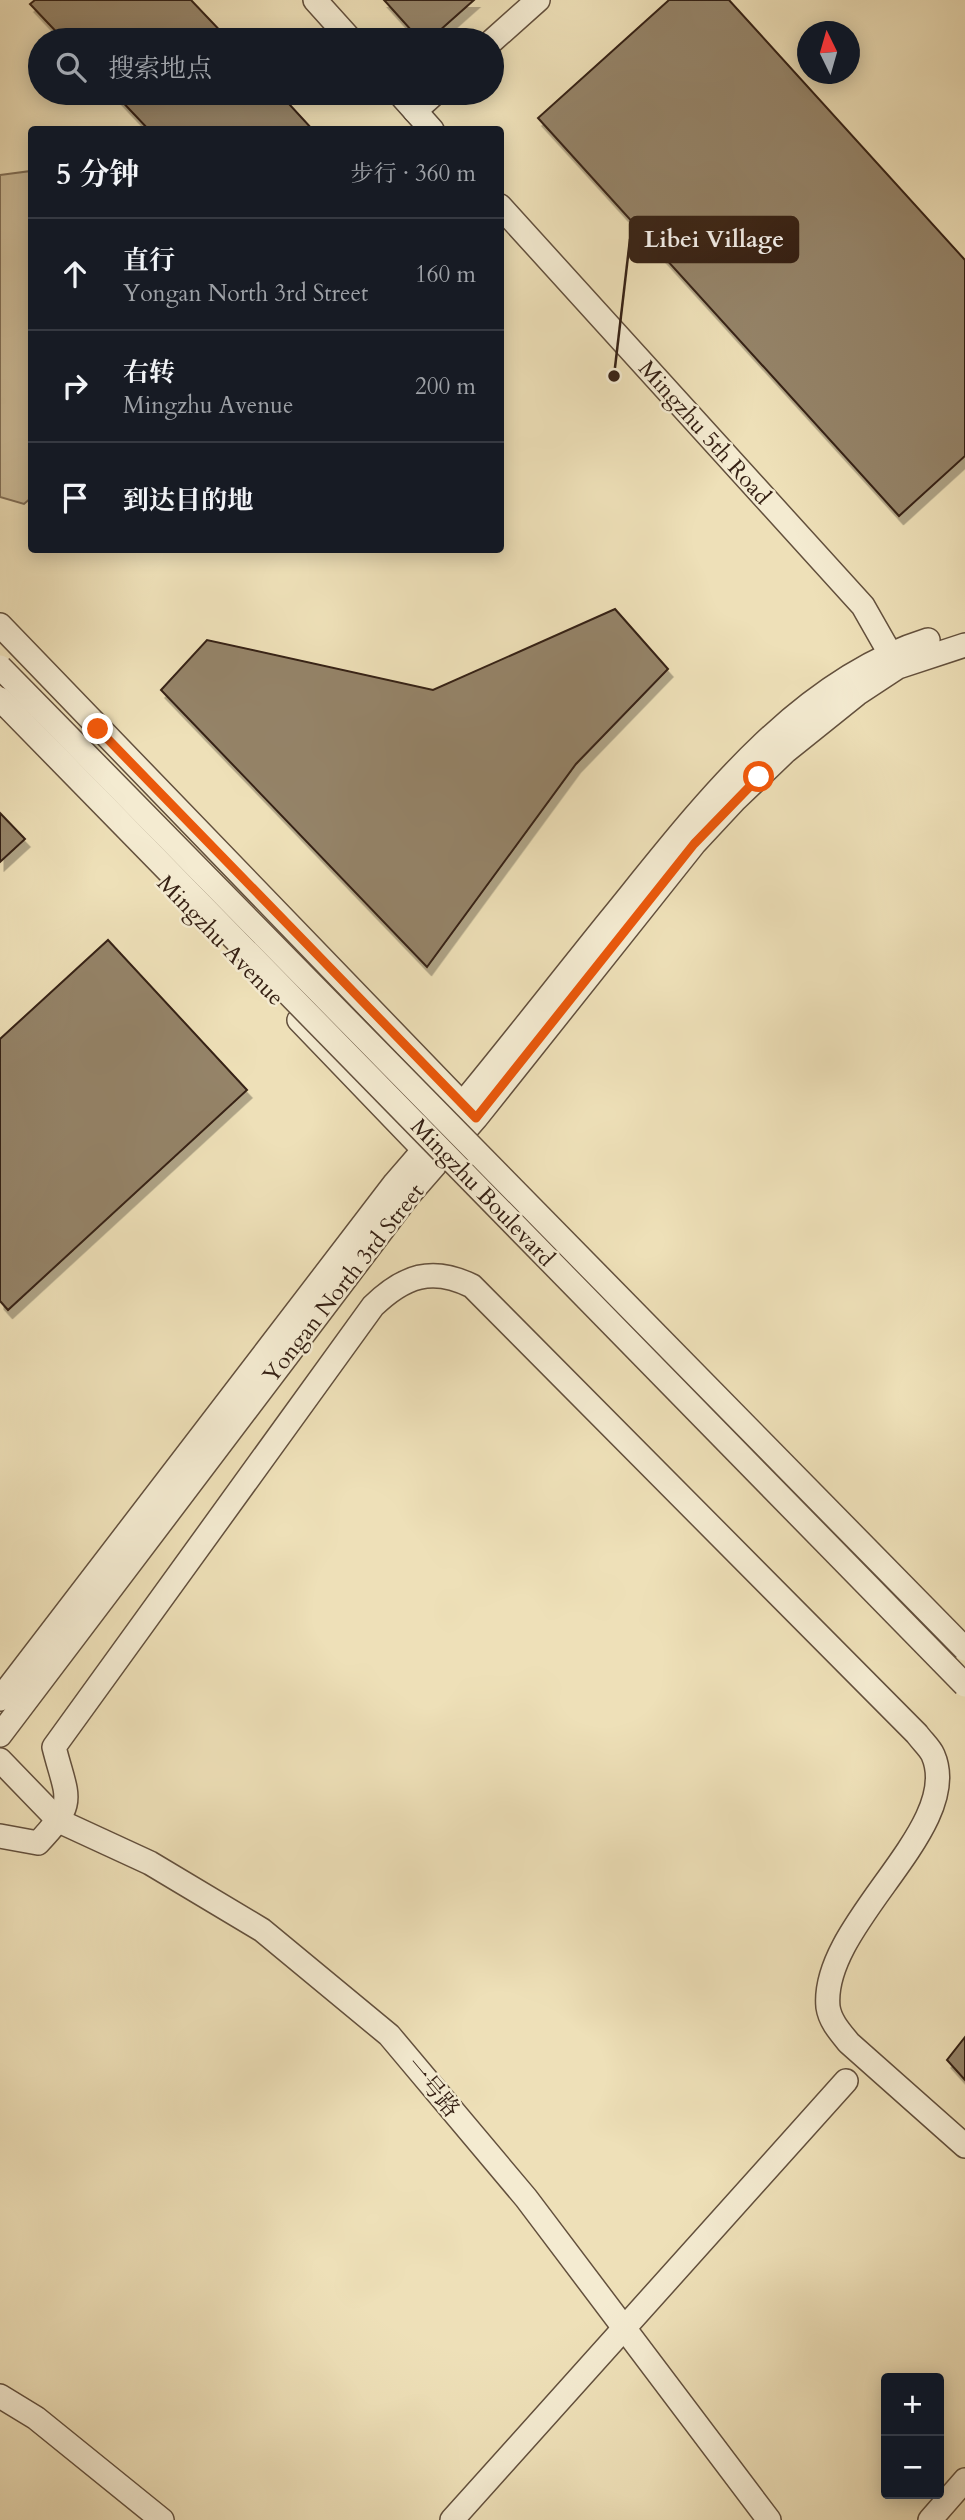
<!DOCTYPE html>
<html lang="zh">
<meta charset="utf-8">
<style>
:root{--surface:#171b24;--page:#20242c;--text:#f1f3f6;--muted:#9ea1a6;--line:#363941}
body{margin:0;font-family:Cardo,"Noto Serif SC",serif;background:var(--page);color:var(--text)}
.controls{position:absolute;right:21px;bottom:21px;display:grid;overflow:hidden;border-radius:7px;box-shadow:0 4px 18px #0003}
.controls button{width:63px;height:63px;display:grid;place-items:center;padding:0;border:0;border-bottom:2px solid var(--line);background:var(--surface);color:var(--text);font:35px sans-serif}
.compass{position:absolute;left:797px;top:21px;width:63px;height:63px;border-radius:50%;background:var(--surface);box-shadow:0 4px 18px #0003;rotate:355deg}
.stop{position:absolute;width:21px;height:21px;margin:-16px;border:5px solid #ea580c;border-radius:50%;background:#fff}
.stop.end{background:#ea580c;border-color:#fff;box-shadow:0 2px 7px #0008}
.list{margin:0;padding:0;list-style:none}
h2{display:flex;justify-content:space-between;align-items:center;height:91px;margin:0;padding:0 28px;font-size:30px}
h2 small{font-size:23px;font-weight:400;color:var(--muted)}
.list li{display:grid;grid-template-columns:46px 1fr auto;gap:21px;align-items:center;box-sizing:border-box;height:112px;padding:0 28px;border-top:2px solid var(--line)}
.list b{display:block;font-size:26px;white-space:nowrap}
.list p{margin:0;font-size:23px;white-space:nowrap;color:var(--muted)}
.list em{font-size:23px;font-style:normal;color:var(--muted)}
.icon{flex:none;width:38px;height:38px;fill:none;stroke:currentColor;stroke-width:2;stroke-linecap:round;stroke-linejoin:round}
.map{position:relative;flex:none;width:965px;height:2520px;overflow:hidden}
.search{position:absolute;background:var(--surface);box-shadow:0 4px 18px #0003;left:28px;top:28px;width:476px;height:77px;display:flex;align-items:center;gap:18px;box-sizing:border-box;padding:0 24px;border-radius:38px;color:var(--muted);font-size:26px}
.panel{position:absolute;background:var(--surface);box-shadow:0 4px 18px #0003;left:28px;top:126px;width:476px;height:427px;border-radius:7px}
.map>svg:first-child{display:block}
.green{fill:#cfbf9c;stroke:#827058;stroke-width:2}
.building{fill:#958469;stroke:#352014;stroke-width:2;filter:url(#shadow)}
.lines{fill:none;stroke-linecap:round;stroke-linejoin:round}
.minor-casing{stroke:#63503d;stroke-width:26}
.minor{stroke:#f4ebd1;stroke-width:23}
.minor-bridge-casing{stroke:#63503d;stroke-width:26;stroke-linecap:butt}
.minor-bridge{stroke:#f4ebd1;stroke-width:23}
.route{stroke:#ea580c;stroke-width:9}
.labels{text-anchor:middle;stroke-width:5;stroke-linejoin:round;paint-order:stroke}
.street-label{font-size:23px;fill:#352014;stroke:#f4ebd1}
.leader{fill:none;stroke:#352014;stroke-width:2.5}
.callout-dot{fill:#352014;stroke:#f4ebd1;stroke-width:2.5}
.callout{fill:#352014;stroke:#352014;stroke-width:2.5}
.callout-label{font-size:24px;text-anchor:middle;font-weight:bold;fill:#fff}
</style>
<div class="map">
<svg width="965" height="2520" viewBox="0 0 965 2520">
<defs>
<filter id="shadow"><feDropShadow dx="4.5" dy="8" stdDeviation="0" flood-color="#0004"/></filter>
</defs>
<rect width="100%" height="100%" fill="#eee0b8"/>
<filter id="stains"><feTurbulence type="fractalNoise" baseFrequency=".00286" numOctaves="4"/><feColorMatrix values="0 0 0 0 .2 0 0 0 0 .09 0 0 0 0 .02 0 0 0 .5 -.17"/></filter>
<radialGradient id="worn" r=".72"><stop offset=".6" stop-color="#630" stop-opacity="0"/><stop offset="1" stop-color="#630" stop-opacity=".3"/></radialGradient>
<polygon class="green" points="31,171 32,497 24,504 0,497 0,175"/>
<g class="building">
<polygon points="35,0 191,0 229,40 64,40 30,4"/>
<polygon points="384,0 474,0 429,40 420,40"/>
<polygon points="669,0 729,0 965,260 965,456 899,516 538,118"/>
<polygon points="114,93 279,93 313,130 149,130"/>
<polygon points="615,609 668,669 576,764 427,967 161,690 207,640 433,690"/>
<polygon points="0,813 25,839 0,862"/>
<polygon points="108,940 247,1090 8,1310 0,1301 0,1039"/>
<polygon points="965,2037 965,2080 947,2060"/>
</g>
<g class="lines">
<defs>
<g id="minor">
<polyline points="315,0 351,40"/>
<polyline points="492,41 538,0"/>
<polyline points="399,93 432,130"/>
<polyline points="415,111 435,93"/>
<polyline points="500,206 863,606 896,664"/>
<polyline points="0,625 474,1116"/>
<polyline points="299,1020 424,1150 437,1149"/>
<path d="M0 1699 395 1183C470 1098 539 1008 610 920 696 814 793 682 928 640"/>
<polyline points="0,1735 408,1196 476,1118 694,844 735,800 786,751 857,694 898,667 965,645"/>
<polyline points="0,1760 59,1821 150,1863 262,1930 389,2035 526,2198 769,2520"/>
<path d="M0 1836 38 1843C78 1801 67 1799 54 1747L373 1306C404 1276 432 1266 472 1286L917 1734C922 1741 930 1748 933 1755 965 1828 820 1924 828 2007 830 2021 840 2032 849 2043L965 2146"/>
<polyline points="0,2396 36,2418 162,2520"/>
<polyline points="452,2520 846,2081"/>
<polyline points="930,2520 965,2480"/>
</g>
</defs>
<use href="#minor" class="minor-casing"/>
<use href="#minor" class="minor"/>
<defs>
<g id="minor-bridge">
<polyline points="0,667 965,1649"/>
<polyline points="0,699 965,1685"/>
</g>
</defs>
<use href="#minor-bridge" class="minor-bridge-casing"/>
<use href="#minor-bridge" class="minor-bridge"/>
</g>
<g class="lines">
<polyline class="route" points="98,729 476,1118 694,844 759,777"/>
</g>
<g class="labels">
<g class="street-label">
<text transform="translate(705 432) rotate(48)" y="8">Mingzhu 5th Road</text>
<text transform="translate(221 940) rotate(46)" y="8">Mingzhu Avenue</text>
<text transform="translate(483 1192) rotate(46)" y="8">Mingzhu Boulevard</text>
<text transform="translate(343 1283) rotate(-52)" y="8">Yongan North 3rd Street</text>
<text transform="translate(433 2087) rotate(50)" y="8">一号路</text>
</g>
</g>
<path class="leader" d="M614 376L630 239"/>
<circle class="callout-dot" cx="614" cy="376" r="7"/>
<rect class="callout" x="630" y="217" width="168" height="45" rx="7"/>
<g class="callout-label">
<text x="714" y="247">Libei Village</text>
</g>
<rect width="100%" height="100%" filter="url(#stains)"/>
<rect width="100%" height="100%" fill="url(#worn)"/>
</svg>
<div class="controls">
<button>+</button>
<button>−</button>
</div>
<svg class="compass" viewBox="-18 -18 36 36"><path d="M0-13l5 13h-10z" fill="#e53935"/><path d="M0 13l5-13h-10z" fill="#9ea1a6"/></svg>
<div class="stop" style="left:759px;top:777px"></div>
<div class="stop end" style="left:98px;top:729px"></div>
<div class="search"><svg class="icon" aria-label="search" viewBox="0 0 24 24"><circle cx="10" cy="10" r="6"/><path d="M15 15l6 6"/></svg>搜索地点</div>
<section class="panel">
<h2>5 分钟<small>步行 · 360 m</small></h2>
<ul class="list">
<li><svg class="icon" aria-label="ahead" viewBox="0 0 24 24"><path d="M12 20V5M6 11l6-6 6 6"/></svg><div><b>直行</b><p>Yongan North 3rd Street</p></div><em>160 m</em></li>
<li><svg class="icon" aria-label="right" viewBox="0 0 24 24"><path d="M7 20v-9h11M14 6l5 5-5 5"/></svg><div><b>右转</b><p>Mingzhu Avenue</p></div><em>200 m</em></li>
<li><svg class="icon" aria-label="arrive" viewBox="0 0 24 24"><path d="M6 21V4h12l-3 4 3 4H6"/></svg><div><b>到达目的地</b></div></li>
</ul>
</section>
</div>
